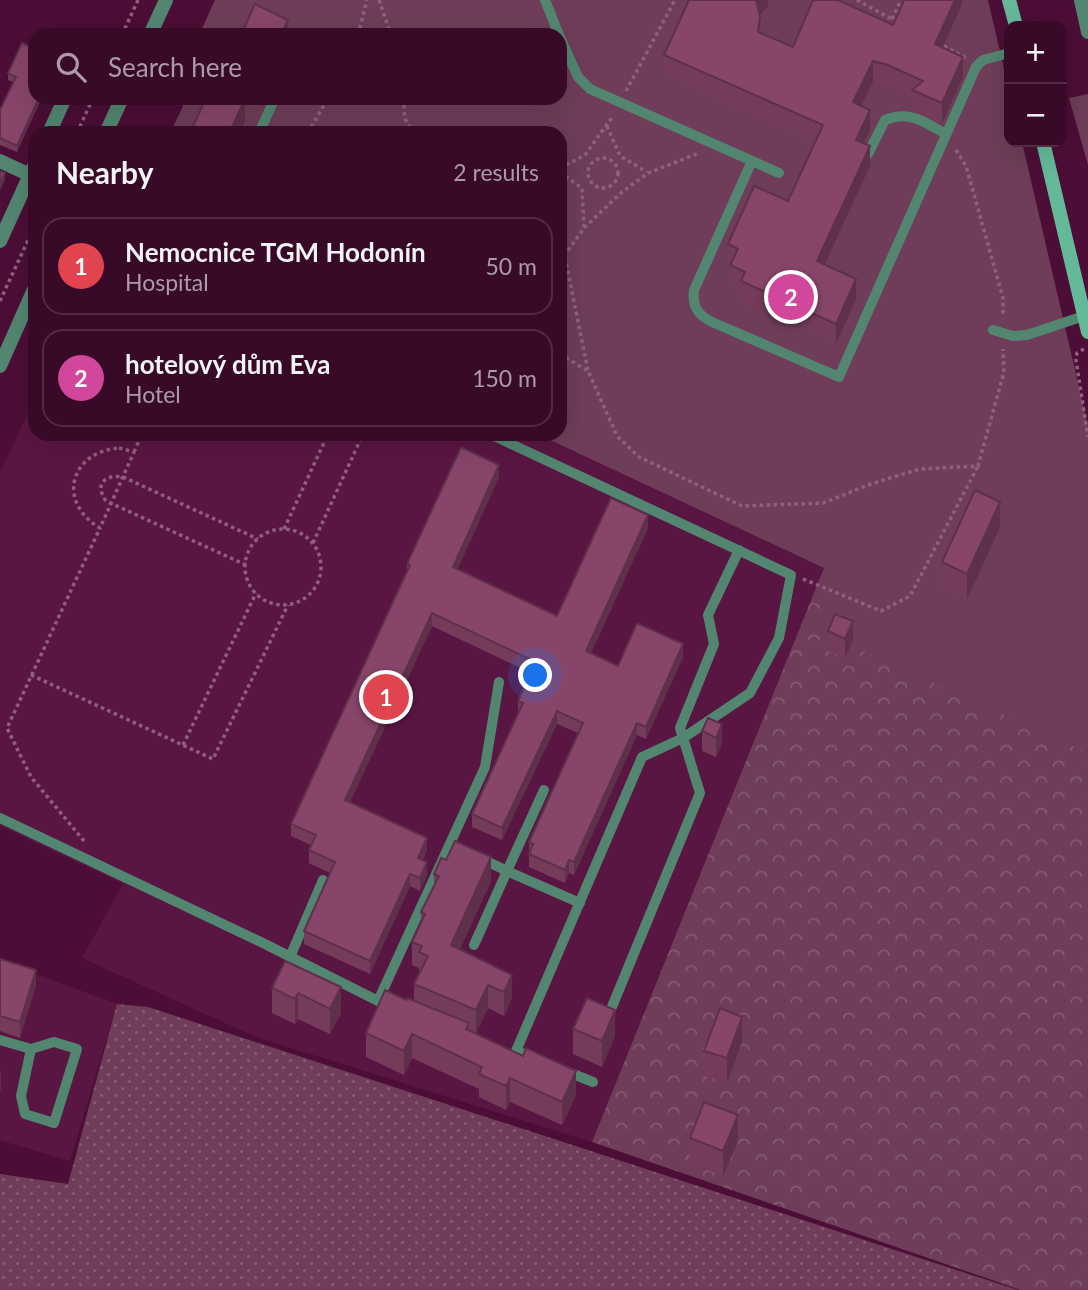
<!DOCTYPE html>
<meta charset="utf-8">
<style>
:root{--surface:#390a28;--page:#441834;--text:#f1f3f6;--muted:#ab9aa8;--line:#532b45;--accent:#3ed4a3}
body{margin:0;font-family:Lato,sans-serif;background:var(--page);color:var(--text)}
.controls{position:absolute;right:21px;top:21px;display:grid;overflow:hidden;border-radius:14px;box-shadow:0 7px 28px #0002}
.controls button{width:63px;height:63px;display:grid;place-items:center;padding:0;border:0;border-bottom:2px solid var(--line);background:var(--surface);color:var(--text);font:35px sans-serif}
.you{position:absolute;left:536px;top:676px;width:24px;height:24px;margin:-18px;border:5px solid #fff;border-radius:50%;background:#1a73e8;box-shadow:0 0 0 10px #1a73e833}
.badge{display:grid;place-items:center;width:46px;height:46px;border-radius:50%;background:var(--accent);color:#fff;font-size:23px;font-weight:700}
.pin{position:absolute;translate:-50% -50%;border:4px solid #fff;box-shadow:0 2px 7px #0006}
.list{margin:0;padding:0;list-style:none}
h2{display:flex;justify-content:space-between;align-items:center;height:91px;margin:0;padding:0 28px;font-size:30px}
h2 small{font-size:23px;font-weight:400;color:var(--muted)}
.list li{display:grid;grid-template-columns:46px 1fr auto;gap:21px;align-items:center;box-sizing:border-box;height:98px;margin:0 14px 14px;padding:0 14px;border:2px solid var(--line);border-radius:21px}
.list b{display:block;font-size:26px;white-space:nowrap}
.list p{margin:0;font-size:23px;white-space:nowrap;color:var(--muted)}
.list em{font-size:23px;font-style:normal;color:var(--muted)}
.icon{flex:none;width:38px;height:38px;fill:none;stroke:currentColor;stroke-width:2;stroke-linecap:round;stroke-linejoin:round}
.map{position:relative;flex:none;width:1088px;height:1290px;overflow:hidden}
.search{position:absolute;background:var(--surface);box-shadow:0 7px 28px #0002;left:28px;top:28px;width:539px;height:77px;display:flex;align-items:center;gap:18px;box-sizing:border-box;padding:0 24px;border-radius:21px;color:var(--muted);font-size:26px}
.panel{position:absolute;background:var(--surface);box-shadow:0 7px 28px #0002;left:28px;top:126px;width:539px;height:315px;border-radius:21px}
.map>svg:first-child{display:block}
.built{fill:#5a1642}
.grass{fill:url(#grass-dots)}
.forest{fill:url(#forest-crowns)}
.park{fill:#6f3d59}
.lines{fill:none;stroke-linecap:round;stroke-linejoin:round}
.path{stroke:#8f607d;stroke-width:3.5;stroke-dasharray:3.5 3.5;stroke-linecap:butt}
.service{stroke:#538671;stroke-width:10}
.minor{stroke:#538671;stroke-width:14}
.tertiary{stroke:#538671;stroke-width:14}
.secondary{stroke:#64b998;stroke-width:14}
.wall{fill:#743b5b}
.shaded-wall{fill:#5e304a}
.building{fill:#87456a;stroke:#5e304a;stroke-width:2}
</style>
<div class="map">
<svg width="1088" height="1290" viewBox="0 0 1088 1290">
<defs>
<pattern id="grass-dots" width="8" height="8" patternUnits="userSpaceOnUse" patternTransform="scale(1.75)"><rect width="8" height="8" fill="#6f3d59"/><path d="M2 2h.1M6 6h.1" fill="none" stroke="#845971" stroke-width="1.8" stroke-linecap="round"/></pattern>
<pattern id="forest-crowns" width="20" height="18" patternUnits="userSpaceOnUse" patternTransform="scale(1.75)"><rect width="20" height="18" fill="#6f3d59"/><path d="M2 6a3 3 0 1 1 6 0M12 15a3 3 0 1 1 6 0" fill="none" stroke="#845971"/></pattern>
</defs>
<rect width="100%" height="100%" fill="#4c0e36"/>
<g class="built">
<polygon points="35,397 35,434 536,434 824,568 592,1142 256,1037 82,958 123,884 0,826 0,473"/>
<polygon points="0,961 117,1004 70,1161 0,1140"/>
</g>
<polygon class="grass" points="117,1004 148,1007 1018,1290 0,1290 0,1174 68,1184"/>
<polygon class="forest" points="1088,451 1088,1290 1021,1290 592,1142 824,568"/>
<g class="park">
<polygon points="215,0 988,0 1009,90 1009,142 1022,142 1088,426 1088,753 822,633 824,568 537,434 560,434 560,133 170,133 183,106 170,98 560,98 560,35 199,35"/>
<polygon points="1088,94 1088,165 1069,98"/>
</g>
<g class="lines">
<g class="path">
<polyline points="379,0 391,35"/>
<polyline points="857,0 897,22"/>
<polyline points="892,19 901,0"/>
<polyline points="122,35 138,0"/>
<polyline points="358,35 367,0"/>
<polyline points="944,46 966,58"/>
<polyline points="626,91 675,0"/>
<polyline points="403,98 405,119 414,133"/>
<polyline points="607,126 620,156 647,172"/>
<polyline points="77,133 93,98"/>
<polyline points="308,133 328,98"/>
<polyline points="956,150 966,166 1003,298 1003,317"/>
<circle cx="603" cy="173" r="15"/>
<polyline points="560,168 585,155 613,116"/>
<polyline points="560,172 582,188 584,228"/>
<polyline points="565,257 588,371"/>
<polyline points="560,262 584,228 622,192 648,173 699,153"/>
<polyline points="0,301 35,225"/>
<polyline points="1084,349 1077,353 1076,360 1088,437"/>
<polyline points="560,354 588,371 617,436 639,457 742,506 823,503 871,484 920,469 978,466 1004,372 1003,349"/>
<path d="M119 448 134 452 100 528C57 503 69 452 119 448Z"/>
<polyline points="134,452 142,434"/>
<polyline points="284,529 328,434"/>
<circle cx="283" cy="567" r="38"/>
<polyline points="313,543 363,434"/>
<path d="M246 565 106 501C94 484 105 474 123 477L258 539"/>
<polyline points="803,579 881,611 910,596 978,466"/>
<polyline points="31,675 213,759 288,605"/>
<polyline points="183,745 256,593"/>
<polyline points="84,841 31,777 7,728 100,528"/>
</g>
<g class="service">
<polyline points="545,0 559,35"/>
<polyline points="560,37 578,77 590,89 779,173"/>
<polyline points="259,133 275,98"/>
<path d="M868 154 885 120C910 110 924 122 946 134"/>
<path d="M752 161 694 290C692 307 698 315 712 322L839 377 976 67 983 60 1009 53"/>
<polyline points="993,330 1013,336 1027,335 1084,316"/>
<polyline points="490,434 791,575 779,638 750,693 683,738 642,757 516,1051 535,1058"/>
<polyline points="544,790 507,871 580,903"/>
<polyline points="0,818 263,943 378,1001 485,767 499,682"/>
<polyline points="474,945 507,871 478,857"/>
<polyline points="290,957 323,880"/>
<polyline points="609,1014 700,793 680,728 714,644 708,615 739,550"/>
<polyline points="0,1040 31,1049 54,1042 77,1049 54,1123 25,1114 21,1096 31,1049"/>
<polyline points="563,1070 593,1082"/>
</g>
<g class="minor">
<polyline points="1081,0 1088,32"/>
<polyline points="49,133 65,98"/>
<polyline points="0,161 30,175"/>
<polyline points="0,241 35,164"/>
</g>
<g class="tertiary">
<polyline points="150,35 166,0"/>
<polyline points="106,133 122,98"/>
<polyline points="0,366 35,287"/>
</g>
<g class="secondary">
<polyline points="1009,0 1016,26"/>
<polyline points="1043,142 1088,332"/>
</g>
</g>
<g class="wall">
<polygon points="768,0 768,6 760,16 760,32 793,47 893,25 904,0 963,0 960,9 942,47 963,77 942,123 912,109 912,97 888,85 873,81 861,105 870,130 864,143 870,166 825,264 856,299 836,344 741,301 741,290 730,285 730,266 728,264 728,244 788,201 816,142 664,75 664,55"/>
<polygon points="35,49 17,152 0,145 0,110 13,82 8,80 8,73"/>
<polygon points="499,477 457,570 557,616 648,528 591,653 618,666 683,657 646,739 637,735 574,875 569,873 565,883 529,867 529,842 578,733 557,724 502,840 472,827 472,814 518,713 518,701 531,673 432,626 350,802 427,850 423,860 427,875 420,891 410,886 370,974 304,944 304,931 330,873 309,863 309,850 311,845 291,836 291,824 407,572 407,564"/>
<polygon points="1000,527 967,599 942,587 942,562"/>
<polygon points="828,631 853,640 845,658 828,651"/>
<polygon points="708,718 722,744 716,757 702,751 702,731"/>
<polygon points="434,874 491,881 460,949 512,998 504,1016 488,1008 476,1033 576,1095 562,1125 510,1102 506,1110 479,1097 479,1089 412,1058 404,1075 366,1057 366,1033 406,1000 414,1001 414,984 419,974 419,968 412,965 412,942 421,921 421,912 434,886"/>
<polygon points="0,959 36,985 20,1038 0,1031"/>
<polygon points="285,961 341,1013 330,1034 298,1019 295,1024 272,1013 272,988"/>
<polygon points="573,1029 615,1036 602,1067 573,1054"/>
<polygon points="742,1042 727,1083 704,1076 704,1051"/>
<polygon points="690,1138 738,1141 723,1176 690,1163"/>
</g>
<g class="shaded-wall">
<polygon points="756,0 768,0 768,6 756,20"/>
<polygon points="955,0 963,0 960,9 935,64 935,44"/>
<polygon points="288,20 288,35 281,35"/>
<polygon points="963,57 963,77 942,123 942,103"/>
<polygon points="873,61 873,81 853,122 853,102"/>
<polygon points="39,98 42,98 17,152 17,146"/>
<polygon points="245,99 245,121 240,133 229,133"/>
<polygon points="870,110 870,130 856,160 856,140"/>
<polygon points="870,146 870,166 817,281 817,261"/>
<polygon points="5,173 5,180 0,190 0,183"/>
<polygon points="856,279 856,299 836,344 836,324"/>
<polygon points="499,465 499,477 453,580 453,567"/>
<polygon points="1000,502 1000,527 967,599 967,574"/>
<polygon points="648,515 648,528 586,664 586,651"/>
<polygon points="432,613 432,626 345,813 345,800"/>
<polygon points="853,621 853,640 845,658 845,639"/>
<polygon points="683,644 683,657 646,739 646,727"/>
<polygon points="557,711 557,724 502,840 502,828"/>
<polygon points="637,723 637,735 574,875 574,862"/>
<polygon points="722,724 722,744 716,757 716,738"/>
<polygon points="427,838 427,850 418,871 418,858"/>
<polygon points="491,857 491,881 451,968 451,945"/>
<polygon points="569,860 569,873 565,883 565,870"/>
<polygon points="427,862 427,875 420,891 420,878"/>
<polygon points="410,874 410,886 370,974 370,961"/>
<polygon points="36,970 36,985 20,1038 20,1022"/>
<polygon points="512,975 512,998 504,1016 504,992"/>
<polygon points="488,985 488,1008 476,1033 476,1010"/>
<polygon points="341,987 341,1013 330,1034 330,1009"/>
<polygon points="298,993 298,1019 295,1024 295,999"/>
<polygon points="615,1010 615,1036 602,1067 602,1041"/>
<polygon points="742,1017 742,1042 727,1083 727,1058"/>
<polygon points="412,1034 412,1058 404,1075 404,1051"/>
<polygon points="1,1069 1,1089 0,1093 0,1074"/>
<polygon points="576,1071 576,1095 562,1125 562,1102"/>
<polygon points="510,1078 510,1102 506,1110 506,1086"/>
<polygon points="738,1115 738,1141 723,1176 723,1151"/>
</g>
<g class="building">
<polygon points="689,0 756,0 760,16 758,32 793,47 813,0 838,0 893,25 904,0 955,0 935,44 963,57 942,103 912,90 923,81 888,65 873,61 853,102 870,110 856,140 870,146 817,261 856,279 836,324 741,281 745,272 730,265 738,249 728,244 754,186 788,201 823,125 664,55"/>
<polygon points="255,4 288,20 281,35 241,35"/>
<polygon points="22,43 35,49 35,98 39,98 17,146 0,138 0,110 16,77 8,73"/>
<polygon points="206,98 243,98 245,99 229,133 190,133"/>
<polygon points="0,171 5,173 0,183"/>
<polygon points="461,447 499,465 453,567 557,616 611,498 648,515 586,651 618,666 637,623 683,644 646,727 637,723 574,862 569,860 565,870 529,854 533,844 529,842 583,723 557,711 502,828 472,814 523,703 518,701 536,662 432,613 345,800 427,838 418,858 427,862 420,878 410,874 370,961 304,931 335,862 309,850 316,835 291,824 410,565 407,564"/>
<polygon points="975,490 1000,502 967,574 942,562"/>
<polygon points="835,614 853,621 845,639 828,631"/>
<polygon points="708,718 722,724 716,738 702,731"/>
<polygon points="455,841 491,857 451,945 512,975 504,992 488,985 476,1010 414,984 428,956 419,952 422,946 412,942 425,914 421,912 439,876 434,874 441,858 446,860"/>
<polygon points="0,959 36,970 20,1022 0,1016"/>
<polygon points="285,961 341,987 330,1009 298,993 295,999 272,988"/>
<polygon points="385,990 406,1000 407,998 469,1023 466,1029 523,1056 526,1048 576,1071 562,1102 510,1078 506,1086 479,1074 482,1067 412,1034 404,1051 366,1033"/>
<polygon points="587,998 615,1010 602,1041 573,1029"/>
<polygon points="720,1008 742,1017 727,1058 704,1051"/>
<polygon points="704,1102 738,1115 723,1151 690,1138"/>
</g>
</svg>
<div class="controls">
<button>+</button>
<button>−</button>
</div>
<div class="you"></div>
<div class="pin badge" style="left:386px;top:697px;background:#e0444e">1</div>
<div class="pin badge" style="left:791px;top:297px;background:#d1479c">2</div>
<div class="search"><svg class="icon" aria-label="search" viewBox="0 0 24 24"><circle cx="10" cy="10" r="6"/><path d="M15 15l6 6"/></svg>Search here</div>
<section class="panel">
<h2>Nearby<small>2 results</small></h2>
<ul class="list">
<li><span class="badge" style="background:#e0444e">1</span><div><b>Nemocnice TGM Hodonín</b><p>Hospital</p></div><em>50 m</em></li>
<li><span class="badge" style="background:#d1479c">2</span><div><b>hotelový dům Eva</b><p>Hotel</p></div><em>150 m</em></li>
</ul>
</section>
</div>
